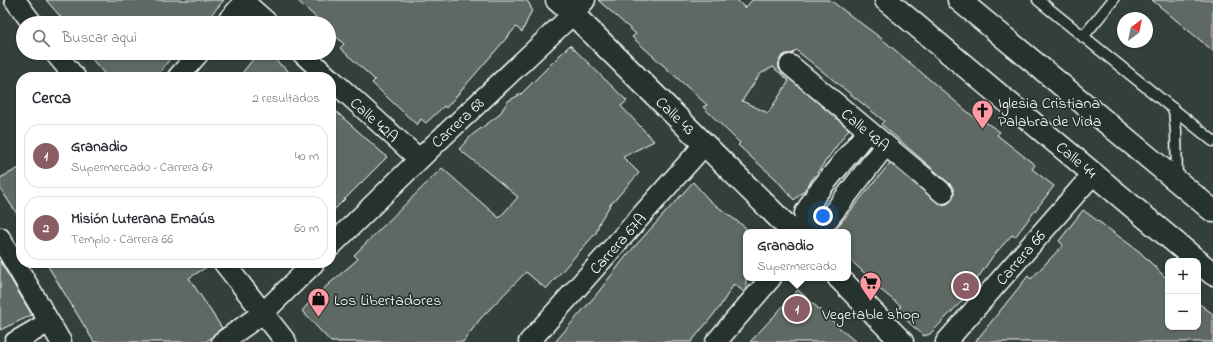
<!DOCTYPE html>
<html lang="es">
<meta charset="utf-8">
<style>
:root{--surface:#fff;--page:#f7f7f7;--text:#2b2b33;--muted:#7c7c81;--line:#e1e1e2;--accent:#8a5d65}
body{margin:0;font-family:"Indie Flower",sans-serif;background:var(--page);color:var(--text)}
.controls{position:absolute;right:12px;bottom:12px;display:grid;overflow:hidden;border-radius:8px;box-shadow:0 1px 3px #0004}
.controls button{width:36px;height:36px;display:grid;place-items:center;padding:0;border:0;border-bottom:1px solid var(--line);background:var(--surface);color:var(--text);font:20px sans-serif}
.compass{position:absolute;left:1117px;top:12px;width:36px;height:36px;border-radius:50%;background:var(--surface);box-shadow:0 1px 3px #0004;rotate:33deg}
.you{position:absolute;left:823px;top:216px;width:14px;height:14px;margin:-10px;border:3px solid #fff;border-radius:50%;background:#1a73e8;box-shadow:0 0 0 6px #1a73e833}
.badge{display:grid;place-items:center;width:26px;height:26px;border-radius:50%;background:var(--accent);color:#fff;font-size:13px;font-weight:700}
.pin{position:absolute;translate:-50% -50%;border:2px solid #fff;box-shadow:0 1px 4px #0006}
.popup{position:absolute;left:743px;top:229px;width:108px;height:52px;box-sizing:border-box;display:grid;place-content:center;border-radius:8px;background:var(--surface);filter:drop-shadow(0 1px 3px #0005);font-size:13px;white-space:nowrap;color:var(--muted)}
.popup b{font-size:15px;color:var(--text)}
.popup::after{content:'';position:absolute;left:50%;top:100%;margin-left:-8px;border:8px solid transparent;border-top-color:var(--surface)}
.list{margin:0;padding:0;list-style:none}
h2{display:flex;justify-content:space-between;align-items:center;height:52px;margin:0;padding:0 16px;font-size:17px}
h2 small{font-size:13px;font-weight:400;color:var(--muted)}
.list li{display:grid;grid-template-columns:26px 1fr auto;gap:12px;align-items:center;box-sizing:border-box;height:64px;margin:0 8px 8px;padding:0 8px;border:1px solid var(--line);border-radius:16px}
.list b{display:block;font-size:15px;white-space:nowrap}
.list p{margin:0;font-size:13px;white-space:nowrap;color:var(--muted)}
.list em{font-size:13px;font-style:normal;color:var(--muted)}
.icon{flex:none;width:22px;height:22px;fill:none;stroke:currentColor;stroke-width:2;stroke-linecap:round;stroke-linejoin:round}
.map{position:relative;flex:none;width:1213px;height:342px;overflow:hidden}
.search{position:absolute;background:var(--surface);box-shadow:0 1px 3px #0004;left:16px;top:16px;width:320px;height:44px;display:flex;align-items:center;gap:10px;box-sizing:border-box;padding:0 14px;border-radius:22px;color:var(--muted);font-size:15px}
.panel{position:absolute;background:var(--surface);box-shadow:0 1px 3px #0004;left:16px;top:72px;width:320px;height:196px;border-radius:16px}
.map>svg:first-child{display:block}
.building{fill:#5f6964;stroke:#fff;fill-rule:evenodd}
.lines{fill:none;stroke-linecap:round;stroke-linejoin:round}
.service-casing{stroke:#fff;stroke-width:13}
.minor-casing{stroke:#fff;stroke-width:23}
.tertiary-casing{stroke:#fff;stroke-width:25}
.secondary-casing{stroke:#fff;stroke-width:25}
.service{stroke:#26332d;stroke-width:10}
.minor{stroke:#26332d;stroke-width:20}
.tertiary{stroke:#26332d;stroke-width:22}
.secondary{stroke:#26332d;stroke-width:22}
.labels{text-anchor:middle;stroke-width:3.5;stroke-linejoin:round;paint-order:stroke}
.poi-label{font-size:16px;fill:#fff;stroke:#26332d;text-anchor:start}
.street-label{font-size:16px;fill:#fff;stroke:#26332d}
</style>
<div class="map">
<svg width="1213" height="342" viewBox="0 0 1213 342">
<rect width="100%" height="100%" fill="#333f3a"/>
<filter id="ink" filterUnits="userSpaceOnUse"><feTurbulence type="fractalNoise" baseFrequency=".025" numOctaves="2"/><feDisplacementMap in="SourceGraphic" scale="8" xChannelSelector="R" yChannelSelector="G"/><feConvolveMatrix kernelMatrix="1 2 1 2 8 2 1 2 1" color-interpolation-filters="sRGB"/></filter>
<g filter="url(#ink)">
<g class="building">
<polygon points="46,0 224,0 204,23 66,23"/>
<polygon points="297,0 525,0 529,3 532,10 522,32 516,27 446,108 444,106 426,123 421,119 417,125 372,83 375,80 340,48 344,44 329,30 329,23 322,23"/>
<path d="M598 0H737L745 8 752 0H830L882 39 976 119 978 117 1000 132 997 135 1035 165 1032 169 1054 186 1015 237 1012 235 993 256 962 301 930 334 924 336 896 311 901 306 868 280 870 278 848 258V232H833L890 163 941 204H947L952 200 954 189 950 184 881 124 884 121 796 50 792 54H786L781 57 779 63V69L849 129 803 192 794 200 775 178 752 158 738 145 740 143 703 107 707 105 632 37 636 34ZM773 67 789 81 768 113 742 101 760 74Z"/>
<polygon points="1152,0 1213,0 1213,51"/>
<polygon points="570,45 627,101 621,106 654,141 623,157 639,173 611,204 600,221 596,233 546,289 526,272 481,318 463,342 331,342 302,311 314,297 358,259 354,255 442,168 499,218 518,197 459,149 472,135 499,115 508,101 521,94"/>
<polygon points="87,53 174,53 157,77 107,77"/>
<polygon points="258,53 267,53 295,77 239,77"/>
<polygon points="331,107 387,157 331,213"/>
<polygon points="21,167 21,220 0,188 0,178"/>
<polygon points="693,182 709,200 746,228 746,289 744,292 734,284 719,308 691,342 555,342 596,295 627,255"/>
<polygon points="1083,210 1140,252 1168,280 1168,327 1198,327 1198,303 1213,314 1213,342 975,342 1028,276 1031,279 1063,245 1059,241"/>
<polygon points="0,261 32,315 0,330"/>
<polygon points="46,263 213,263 189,278 222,328 206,342 94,342"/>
<polygon points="798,290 842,330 856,342 750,342"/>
</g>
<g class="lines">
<defs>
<g id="service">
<polyline points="1038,0 1213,141"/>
<polyline points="1083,37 1113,0"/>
<polyline points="1174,109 1176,132 1177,180"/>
</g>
<g id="minor">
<polyline points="15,0 32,23"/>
<polyline points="242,0 268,23"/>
<polyline points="226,23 246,0"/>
<polyline points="55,53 75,77"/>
<polyline points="302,53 328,77"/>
<polyline points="790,65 943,193"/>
<polyline points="178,77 199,53"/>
<polyline points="331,79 419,159"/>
<polyline points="803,232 805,213 817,193 868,131"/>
<polyline points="815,232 822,227 885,146"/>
<polyline points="0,238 61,342"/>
<polyline points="331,246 435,144 573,14 585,0"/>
<polyline points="224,263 286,342"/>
<polyline points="15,342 49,322"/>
<polyline points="222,342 263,313 314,263"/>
<polyline points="529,342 705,144"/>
<polyline points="716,342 771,278"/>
<polyline points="946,342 1094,173"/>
</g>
<g id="tertiary">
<polyline points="557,0 573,14 793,232"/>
<polyline points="839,278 902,342"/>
</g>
<g id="secondary">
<polyline points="886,0 1213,274"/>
<polyline points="959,0 1213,211"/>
</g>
</defs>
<use href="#service" class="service-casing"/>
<use href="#minor" class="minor-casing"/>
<use href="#tertiary" class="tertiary-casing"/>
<use href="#secondary" class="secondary-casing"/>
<use href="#service" class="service"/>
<use href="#minor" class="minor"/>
<use href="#tertiary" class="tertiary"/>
<use href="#secondary" class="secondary"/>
</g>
</g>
<defs>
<symbol id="church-pin" viewBox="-11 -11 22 30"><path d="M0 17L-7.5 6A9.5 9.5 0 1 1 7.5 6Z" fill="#ff9aa2" stroke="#26332d"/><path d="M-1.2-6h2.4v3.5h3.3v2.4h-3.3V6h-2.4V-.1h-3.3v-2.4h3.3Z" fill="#111"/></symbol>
<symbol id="supermarket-pin" viewBox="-11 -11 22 30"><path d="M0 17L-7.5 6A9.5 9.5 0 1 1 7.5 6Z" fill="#ff9aa2" stroke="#26332d"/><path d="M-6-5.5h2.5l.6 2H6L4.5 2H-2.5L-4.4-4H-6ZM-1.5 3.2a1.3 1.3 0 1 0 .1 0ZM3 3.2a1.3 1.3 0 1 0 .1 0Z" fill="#111"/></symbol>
<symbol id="shop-pin" viewBox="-11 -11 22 30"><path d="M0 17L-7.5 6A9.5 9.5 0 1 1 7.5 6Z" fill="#ff9aa2" stroke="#26332d"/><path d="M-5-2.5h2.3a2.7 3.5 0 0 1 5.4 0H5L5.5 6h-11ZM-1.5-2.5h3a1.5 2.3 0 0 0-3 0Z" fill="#111"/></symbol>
</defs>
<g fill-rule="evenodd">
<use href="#church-pin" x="970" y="98" width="25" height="34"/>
<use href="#supermarket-pin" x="858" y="270" width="25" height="34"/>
<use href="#shop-pin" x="306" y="286" width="25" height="34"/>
</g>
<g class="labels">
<g class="poi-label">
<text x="998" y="108">Iglesia Cristiana<tspan x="998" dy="18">Palabra de Vida</tspan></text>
<text x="334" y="305">Los Libertadores</text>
<text x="871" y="319" text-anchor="middle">Vegetable shop</text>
</g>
<g class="street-label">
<text transform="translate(676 115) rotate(44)" y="6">Calle 43</text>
<text transform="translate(375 119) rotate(42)" y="6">Calle 42A</text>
<text transform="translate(457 122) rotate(-43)" y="6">Carrera 68</text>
<text transform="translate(866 129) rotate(40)" y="6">Calle 43A</text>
<text transform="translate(1077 159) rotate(40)" y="6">Calle 44</text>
<text transform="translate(617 243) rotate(-48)" y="6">Carrera 67A</text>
<text transform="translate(1020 257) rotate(-49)" y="6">Carrera 66</text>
</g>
</g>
</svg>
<div class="controls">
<button>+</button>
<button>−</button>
</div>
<svg class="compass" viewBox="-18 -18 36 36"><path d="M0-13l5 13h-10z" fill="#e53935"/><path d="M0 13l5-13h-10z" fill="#7c7c81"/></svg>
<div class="you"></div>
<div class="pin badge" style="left:797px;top:309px">1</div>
<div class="popup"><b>Granadio</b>Supermercado</div>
<div class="pin badge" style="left:966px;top:286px">2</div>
<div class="search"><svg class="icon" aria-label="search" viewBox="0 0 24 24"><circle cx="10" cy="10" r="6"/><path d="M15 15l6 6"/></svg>Buscar aquí</div>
<section class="panel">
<h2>Cerca<small>2 resultados</small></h2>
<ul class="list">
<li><span class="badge">1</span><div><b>Granadio</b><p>Supermercado · Carrera 67</p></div><em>40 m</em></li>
<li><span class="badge">2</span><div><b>Misión Luterana Emaús</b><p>Templo · Carrera 66</p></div><em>60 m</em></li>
</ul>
</section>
</div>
